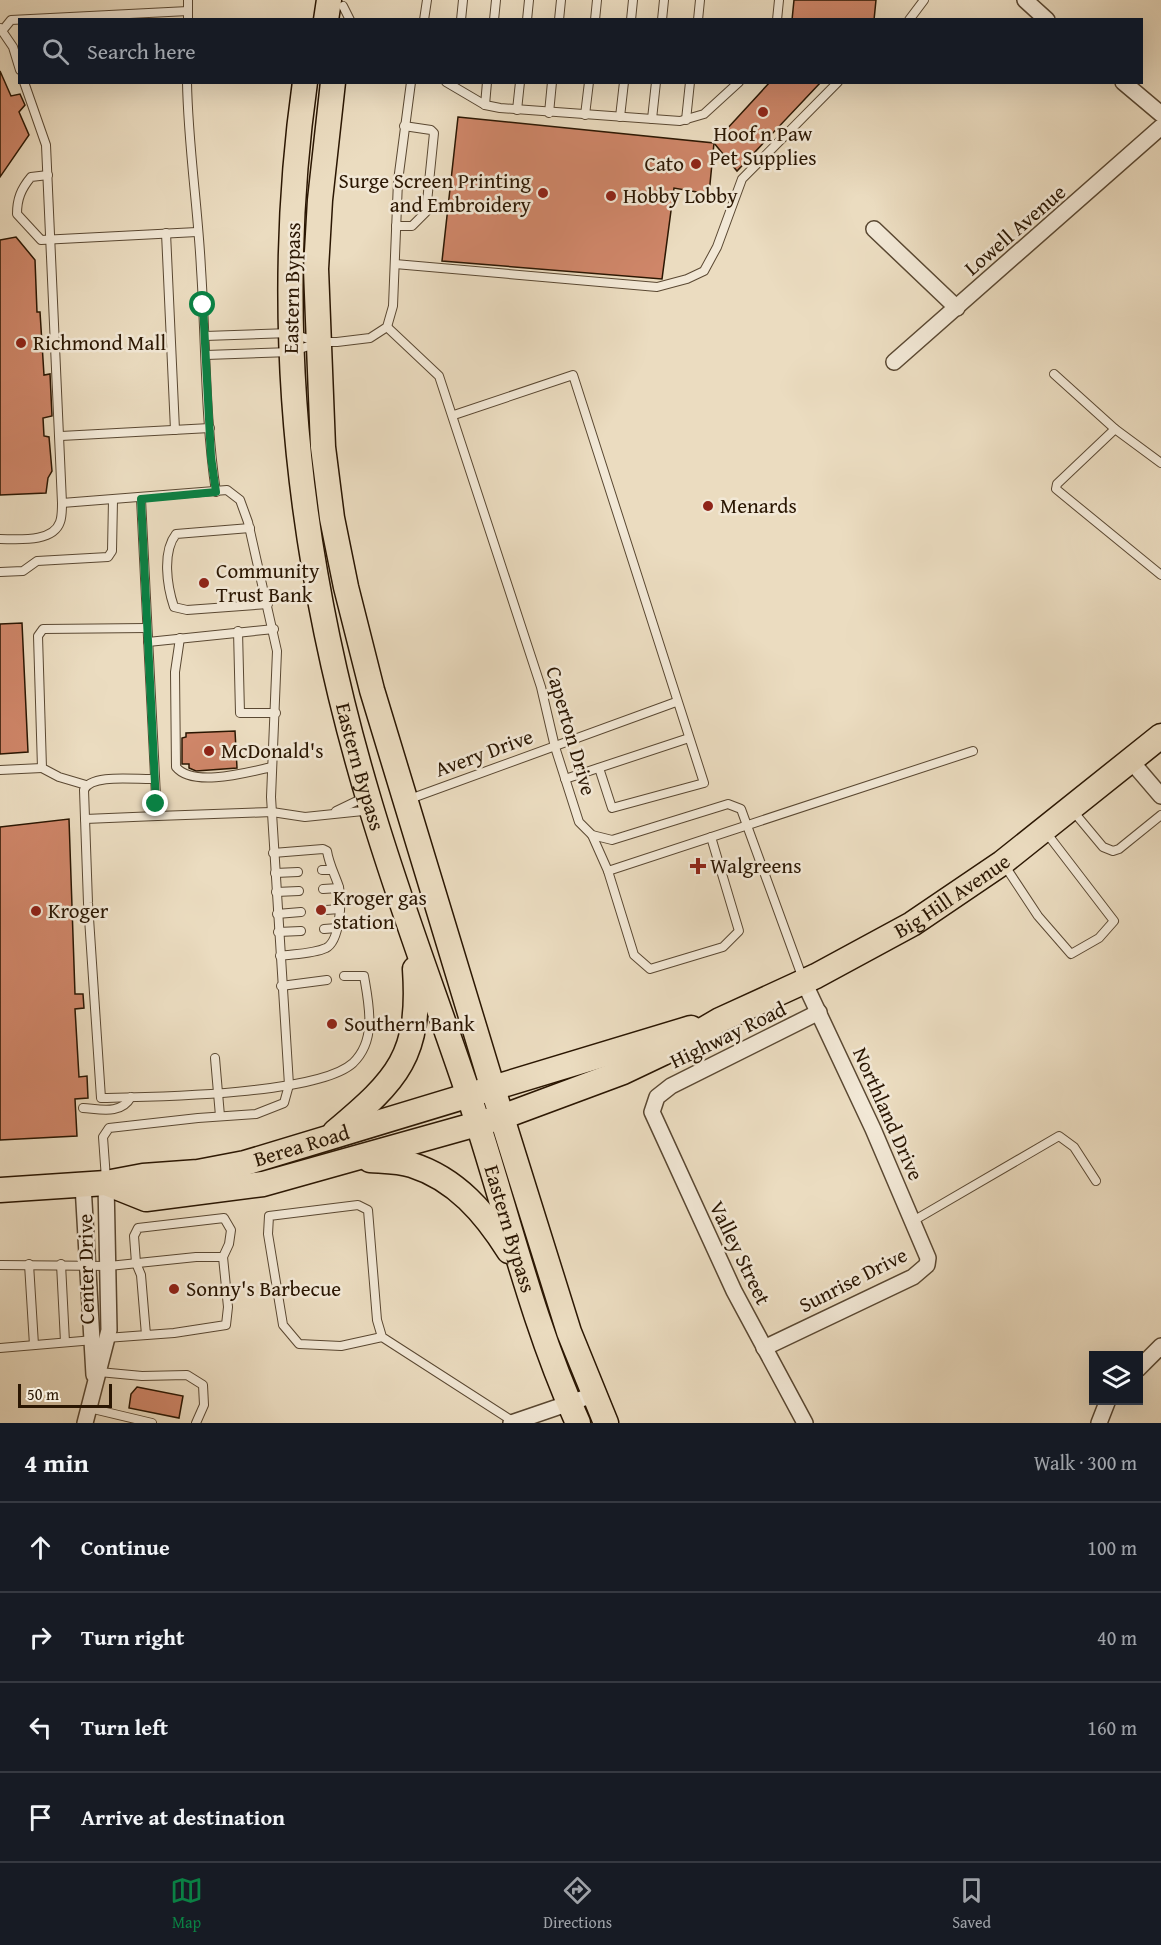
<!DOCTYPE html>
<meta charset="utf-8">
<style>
:root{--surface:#171b24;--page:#242831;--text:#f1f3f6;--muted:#9ea1a6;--line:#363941;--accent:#0b8043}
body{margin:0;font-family:"Gentium Book Plus",serif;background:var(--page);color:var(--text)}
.controls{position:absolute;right:18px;bottom:18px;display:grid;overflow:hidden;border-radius:0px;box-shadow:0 6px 24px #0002}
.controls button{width:54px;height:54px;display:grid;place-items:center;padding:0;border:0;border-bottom:2px solid var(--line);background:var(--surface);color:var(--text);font:30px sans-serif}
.scale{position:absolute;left:18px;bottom:15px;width:94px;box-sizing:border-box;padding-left:6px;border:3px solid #2a1602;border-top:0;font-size:16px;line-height:21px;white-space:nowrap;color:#2a1602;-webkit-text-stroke:4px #f2e8d6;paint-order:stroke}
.stop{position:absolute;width:18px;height:18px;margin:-14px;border:4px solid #0b8043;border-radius:50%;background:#fff}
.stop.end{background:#0b8043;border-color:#fff;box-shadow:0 2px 6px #0008}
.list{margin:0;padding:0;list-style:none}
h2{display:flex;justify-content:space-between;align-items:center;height:78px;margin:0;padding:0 24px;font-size:26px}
h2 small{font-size:20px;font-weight:400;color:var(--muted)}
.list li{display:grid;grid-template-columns:39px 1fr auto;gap:18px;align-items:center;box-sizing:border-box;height:90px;padding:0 24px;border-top:2px solid var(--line)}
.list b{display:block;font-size:22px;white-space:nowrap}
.list em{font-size:20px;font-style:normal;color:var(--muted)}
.icon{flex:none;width:33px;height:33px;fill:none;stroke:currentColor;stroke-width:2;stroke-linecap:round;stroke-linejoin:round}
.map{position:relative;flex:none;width:1161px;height:1423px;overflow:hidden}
.search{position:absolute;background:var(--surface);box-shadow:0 6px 24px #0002;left:18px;right:18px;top:18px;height:66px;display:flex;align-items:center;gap:15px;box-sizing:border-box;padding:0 21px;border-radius:0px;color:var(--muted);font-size:22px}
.sheet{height:438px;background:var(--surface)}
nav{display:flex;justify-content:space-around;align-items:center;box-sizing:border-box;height:84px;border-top:2px solid var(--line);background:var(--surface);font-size:16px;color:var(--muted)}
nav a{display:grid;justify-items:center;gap:3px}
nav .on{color:var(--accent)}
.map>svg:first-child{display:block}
.building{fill:#cf8669;stroke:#2a1602;stroke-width:1.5}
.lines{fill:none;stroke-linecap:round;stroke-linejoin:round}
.service-casing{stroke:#5a4832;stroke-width:10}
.minor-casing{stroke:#5a4832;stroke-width:18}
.primary-casing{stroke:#2a1602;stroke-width:27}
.service{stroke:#f2e8d6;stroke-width:8}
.minor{stroke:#f2e8d6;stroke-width:15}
.primary{stroke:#ebdcc0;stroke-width:24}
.route{stroke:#0b8043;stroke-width:8}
.poi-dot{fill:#8f2418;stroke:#f2e8d6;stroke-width:2}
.labels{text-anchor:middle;stroke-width:5;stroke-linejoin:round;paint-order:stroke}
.poi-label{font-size:21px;fill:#2a1602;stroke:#f2e8d6;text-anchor:start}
.street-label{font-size:21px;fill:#2a1602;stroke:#f2e8d6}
</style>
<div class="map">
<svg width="1161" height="1423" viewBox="0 0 1161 1423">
<rect width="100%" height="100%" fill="#ebdcc0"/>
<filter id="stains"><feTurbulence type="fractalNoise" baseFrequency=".00333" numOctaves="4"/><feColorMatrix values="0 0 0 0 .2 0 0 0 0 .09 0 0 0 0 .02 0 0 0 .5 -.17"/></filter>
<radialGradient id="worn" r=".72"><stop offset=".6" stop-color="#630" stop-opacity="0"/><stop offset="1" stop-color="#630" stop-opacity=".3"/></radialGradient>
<g class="building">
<polygon points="794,0 876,0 874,20 792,20"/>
<polygon points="0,71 11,96 20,94 25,105 19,112 29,135 0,177"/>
<polygon points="770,82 821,82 737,171 714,143"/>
<polygon points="458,117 714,143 709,194 674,188 662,279 442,261"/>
<polygon points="16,237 35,260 37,312 40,312 44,375 50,374 52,416 43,418 44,436 49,437 52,471 48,478 46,493 0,495 0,240"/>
<polygon points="22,623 28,752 0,754 0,624"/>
<polygon points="235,731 237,768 196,771 189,768 189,764 182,764 182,738 186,737 186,733"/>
<polygon points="69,819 75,994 83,994 84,1008 75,1009 79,1077 87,1076 88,1098 75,1099 77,1136 0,1140 0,827"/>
<polygon points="137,1387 183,1396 179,1418 129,1408 131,1394"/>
</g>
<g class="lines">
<defs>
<g id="service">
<polyline points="343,6 350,20"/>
<polyline points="188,20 188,0"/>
<polyline points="424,20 427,0"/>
<polyline points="461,20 463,0"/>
<polyline points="494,20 496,0"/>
<polyline points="527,20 529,0"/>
<polyline points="559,20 561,0"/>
<polyline points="595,20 597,0"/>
<polyline points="631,20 633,0"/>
<polyline points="662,20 664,0"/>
<polyline points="698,20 700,0"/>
<polyline points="777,20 779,0"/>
<polyline points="909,20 924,0"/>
<polyline points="0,28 13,47 20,70"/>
<polyline points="2,31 11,20 188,11"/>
<path d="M187 82C188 145 198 207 201 269 206 343 205 418 216 492"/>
<polyline points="446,82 485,105 500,108 680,121 704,114 739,82"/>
<polyline points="485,105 487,82"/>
<polyline points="517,110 520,82"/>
<polyline points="549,113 552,82"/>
<polyline points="585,115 589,82"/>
<polyline points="620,117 624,82"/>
<polyline points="652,119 656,82"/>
<polyline points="686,120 690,82"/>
<path d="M48 175 31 177C21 189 17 199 17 214L41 240 197 232"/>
<polyline points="396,226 412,226 426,212 434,133 431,130 404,126"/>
<polyline points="166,233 175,430"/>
<polyline points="395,264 657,287 687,279 704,271 717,247 742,179 838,82"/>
<polyline points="387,327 439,376 541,687 555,747 579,822 592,835 612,840 728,804 741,809 803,979"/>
<polyline points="205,336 290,333 318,342 337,342 370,338 387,327 393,306 398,181 411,82"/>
<polyline points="206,355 291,352 317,343"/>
<polyline points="1054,374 1115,429 1161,463"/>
<polyline points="454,415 573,375 704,783 612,808 599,768"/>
<polyline points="1115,429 1057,484 1056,489 1161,575"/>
<polyline points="61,436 210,428"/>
<polyline points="141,499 157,816 272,812 305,817 363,811 369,813"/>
<polyline points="62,503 227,490 240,500 248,522 277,651 271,797 289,1085 284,1103 256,1114 198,1118 109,1128 103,1137 106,1179"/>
<path d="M250 528 176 534C162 552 167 586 174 607L187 610 268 604"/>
<path d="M0 539C17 539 53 543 60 522 62 517 62 509 62 503L46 145 24 82"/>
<polyline points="0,572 23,571 37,561 108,557 112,551 113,500"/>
<polyline points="238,631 240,713 276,713"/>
<path d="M180 638 175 672 176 767C193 788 249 772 272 767"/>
<polyline points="148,642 274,629"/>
<polyline points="0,770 42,768"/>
<path d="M155 779C138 780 91 773 84 790L88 903 101 1098C152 1097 318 1095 353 1063 377 1040 369 1005 364 976H344"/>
<polyline points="565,779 689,738"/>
<polyline points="86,785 59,777 42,768 38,636 43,629 147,628"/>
<polyline points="407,800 676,702"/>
<polyline points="336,811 363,798"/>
<polyline points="1073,811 1103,847 1113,851 1119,849 1161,815"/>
<polyline points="85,819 157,816"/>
<polyline points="592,835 608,871 973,751"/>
<path d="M273 853 323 849 327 851C329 864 335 875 339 887 342 901 340 941 326 948 313 954 293 954 280 956"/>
<polyline points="1005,866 1038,916 1071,954 1099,938 1114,921 1045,831"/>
<polyline points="322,870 331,870"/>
<polyline points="608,871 634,955 650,969 723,947 739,931 711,837"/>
<polyline points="275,873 298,872"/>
<polyline points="323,889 339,888"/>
<polyline points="276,892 299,891"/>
<polyline points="326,910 340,909"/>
<polyline points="277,914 301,912"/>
<polyline points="324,929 337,928"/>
<polyline points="278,932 301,931"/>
<polyline points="281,986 327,980"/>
<polyline points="215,1058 220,1116"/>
<path d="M83 1108C100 1109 121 1115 131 1097"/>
<polyline points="913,1221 1059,1136 1074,1147 1096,1181"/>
<polyline points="29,1264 34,1345"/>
<polyline points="61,1264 65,1342"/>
<polyline points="0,1265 109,1266 196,1257 223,1257"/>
<polyline points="382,1337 341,1346 299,1344 283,1325 268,1234 269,1216 358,1205 368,1210 377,1320 382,1337 514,1422"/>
<polyline points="106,1338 174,1333 226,1325 228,1307 223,1257 229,1244 231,1230 224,1218 138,1228 134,1236 136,1263 141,1275 146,1335"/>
<polyline points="0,1348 94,1340"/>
<polyline points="99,1372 142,1376 187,1375 203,1385 204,1405 196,1423"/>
<polyline points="89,1408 152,1423"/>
</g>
<g id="minor">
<polyline points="1025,0 1047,20"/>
<polyline points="1123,82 1161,114"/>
<polyline points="874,229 957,308"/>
<polyline points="894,362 1161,127"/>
<polyline points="1131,761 1161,796"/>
<polyline points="83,1185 94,1375"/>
<polyline points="764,1348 913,1277 927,1265 928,1258 873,1129 804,982"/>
<polyline points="1138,1369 1161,1346"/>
<polyline points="85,1423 109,1330 106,1183"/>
<polyline points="511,1423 593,1395"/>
<polyline points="805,1423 734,1291 652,1112 657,1097 671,1086 819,1012"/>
<polyline points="1099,1423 1108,1400"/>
</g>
<g id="primary">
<polyline points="326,20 329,0"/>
<path id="s1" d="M305 82C271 323 299 565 368 797 397 897 435 995 468 1093 505 1203 530 1318 578 1423"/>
<polyline points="333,82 320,200 316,269 323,447 332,518 346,587 372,690 493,1089 569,1332 606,1423"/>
<path d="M335 1132C398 1079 421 1056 415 969"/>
<path d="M370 1160C383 1161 399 1161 412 1165 456 1179 485 1213 509 1251"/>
<path id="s2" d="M106 1183 146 1199 263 1184 502 1117 623 1072 663 1053 720 1020 816 976 912 924 1002 863 1161 736"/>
<path id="s3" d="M0 1190 106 1183 143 1176 198 1172 245 1163 691 1028"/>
</g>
</defs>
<use href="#service" class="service-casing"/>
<use href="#minor" class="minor-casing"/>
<use href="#primary" class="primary-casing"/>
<use href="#service" class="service"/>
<use href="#minor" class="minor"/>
<use href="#primary" class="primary"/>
</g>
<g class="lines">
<polyline class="route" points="156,804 141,499 216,492 211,457 203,305"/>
</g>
<g class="poi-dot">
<circle cx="763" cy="112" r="6"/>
<circle cx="696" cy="164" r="6"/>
<circle cx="543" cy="193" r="6"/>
<circle cx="611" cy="196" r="6"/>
<circle cx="21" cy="343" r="6"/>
<circle cx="708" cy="506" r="6"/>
<circle cx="204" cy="583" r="6"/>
<circle cx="209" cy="751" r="6"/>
<path d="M695 857h6v6h6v6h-6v6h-6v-6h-6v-6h6z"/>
<circle cx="321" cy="910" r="6"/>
<circle cx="36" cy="911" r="6"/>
<circle cx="332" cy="1024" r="6"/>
<circle cx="174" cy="1289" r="6"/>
</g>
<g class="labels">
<g class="poi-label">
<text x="763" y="141" text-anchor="middle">Hoof n Paw<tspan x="763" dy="24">Pet Supplies</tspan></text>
<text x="684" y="171" text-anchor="end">Cato</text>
<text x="531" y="188" text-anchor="end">Surge Screen Printing<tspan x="531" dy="24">and Embroidery</tspan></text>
<text x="623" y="203">Hobby Lobby</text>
<text x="33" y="350">Richmond Mall</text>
<text x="720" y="513">Menards</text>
<text x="216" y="578">Community<tspan x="216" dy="24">Trust Bank</tspan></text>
<text x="221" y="758">McDonald's</text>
<text x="710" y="873">Walgreens</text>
<text x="333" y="905">Kroger gas<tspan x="333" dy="24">station</tspan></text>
<text x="48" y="918">Kroger</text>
<text x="344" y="1031">Southern Bank</text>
<text x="186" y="1296">Sonny's Barbecue</text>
</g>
<g class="street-label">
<text transform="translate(1015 230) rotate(-41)" y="7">Lowell Avenue</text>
<text transform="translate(292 288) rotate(-89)" y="7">Eastern Bypass</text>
<text transform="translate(571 731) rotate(74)" y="7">Caperton Drive</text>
<text transform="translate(484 753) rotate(-20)" y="7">Avery Drive</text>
<text dy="7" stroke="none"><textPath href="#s1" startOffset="692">Eastern Bypass</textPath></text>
<text dy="7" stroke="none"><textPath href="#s2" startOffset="912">Big Hill Avenue</textPath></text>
<text transform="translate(728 1035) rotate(-26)" y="7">Highway Road</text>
<text transform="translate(888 1114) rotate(66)" y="7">Northland Drive</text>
<text dy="7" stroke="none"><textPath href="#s3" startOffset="306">Berea Road</textPath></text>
<text dy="7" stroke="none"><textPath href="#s1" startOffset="1178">Eastern Bypass</textPath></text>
<text transform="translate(740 1253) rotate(64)" y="7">Valley Street</text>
<text transform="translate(86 1269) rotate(-91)" y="7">Center Drive</text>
<text transform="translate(853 1280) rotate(-27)" y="7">Sunrise Drive</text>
</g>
</g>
<rect width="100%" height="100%" filter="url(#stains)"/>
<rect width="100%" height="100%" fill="url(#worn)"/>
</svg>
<div class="controls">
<button><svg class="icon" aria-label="layers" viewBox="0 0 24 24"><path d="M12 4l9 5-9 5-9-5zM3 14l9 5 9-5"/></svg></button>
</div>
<div class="scale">50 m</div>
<div class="stop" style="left:203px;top:305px"></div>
<div class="stop end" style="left:156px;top:804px"></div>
<div class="search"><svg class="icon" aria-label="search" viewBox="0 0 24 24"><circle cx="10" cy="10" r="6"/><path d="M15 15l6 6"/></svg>Search here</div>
</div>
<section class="sheet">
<h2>4 min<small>Walk · 300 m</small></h2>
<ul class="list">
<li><svg class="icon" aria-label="ahead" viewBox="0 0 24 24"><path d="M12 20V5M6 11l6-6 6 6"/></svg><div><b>Continue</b></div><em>100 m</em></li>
<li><svg class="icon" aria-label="right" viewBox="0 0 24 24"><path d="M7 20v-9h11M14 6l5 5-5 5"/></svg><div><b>Turn right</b></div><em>40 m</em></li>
<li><svg class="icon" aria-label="left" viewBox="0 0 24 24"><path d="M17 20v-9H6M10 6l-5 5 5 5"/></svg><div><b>Turn left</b></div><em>160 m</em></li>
<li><svg class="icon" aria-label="arrive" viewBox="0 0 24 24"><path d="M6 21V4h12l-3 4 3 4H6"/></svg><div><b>Arrive at destination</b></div></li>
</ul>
</section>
<nav>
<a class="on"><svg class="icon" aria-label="map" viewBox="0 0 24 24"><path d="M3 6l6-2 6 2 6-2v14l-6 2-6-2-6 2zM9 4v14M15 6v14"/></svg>Map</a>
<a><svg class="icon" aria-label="directions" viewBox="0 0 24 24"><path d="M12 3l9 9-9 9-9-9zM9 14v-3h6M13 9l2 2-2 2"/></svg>Directions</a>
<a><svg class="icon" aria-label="saved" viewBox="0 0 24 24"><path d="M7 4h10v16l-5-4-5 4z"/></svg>Saved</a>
</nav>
